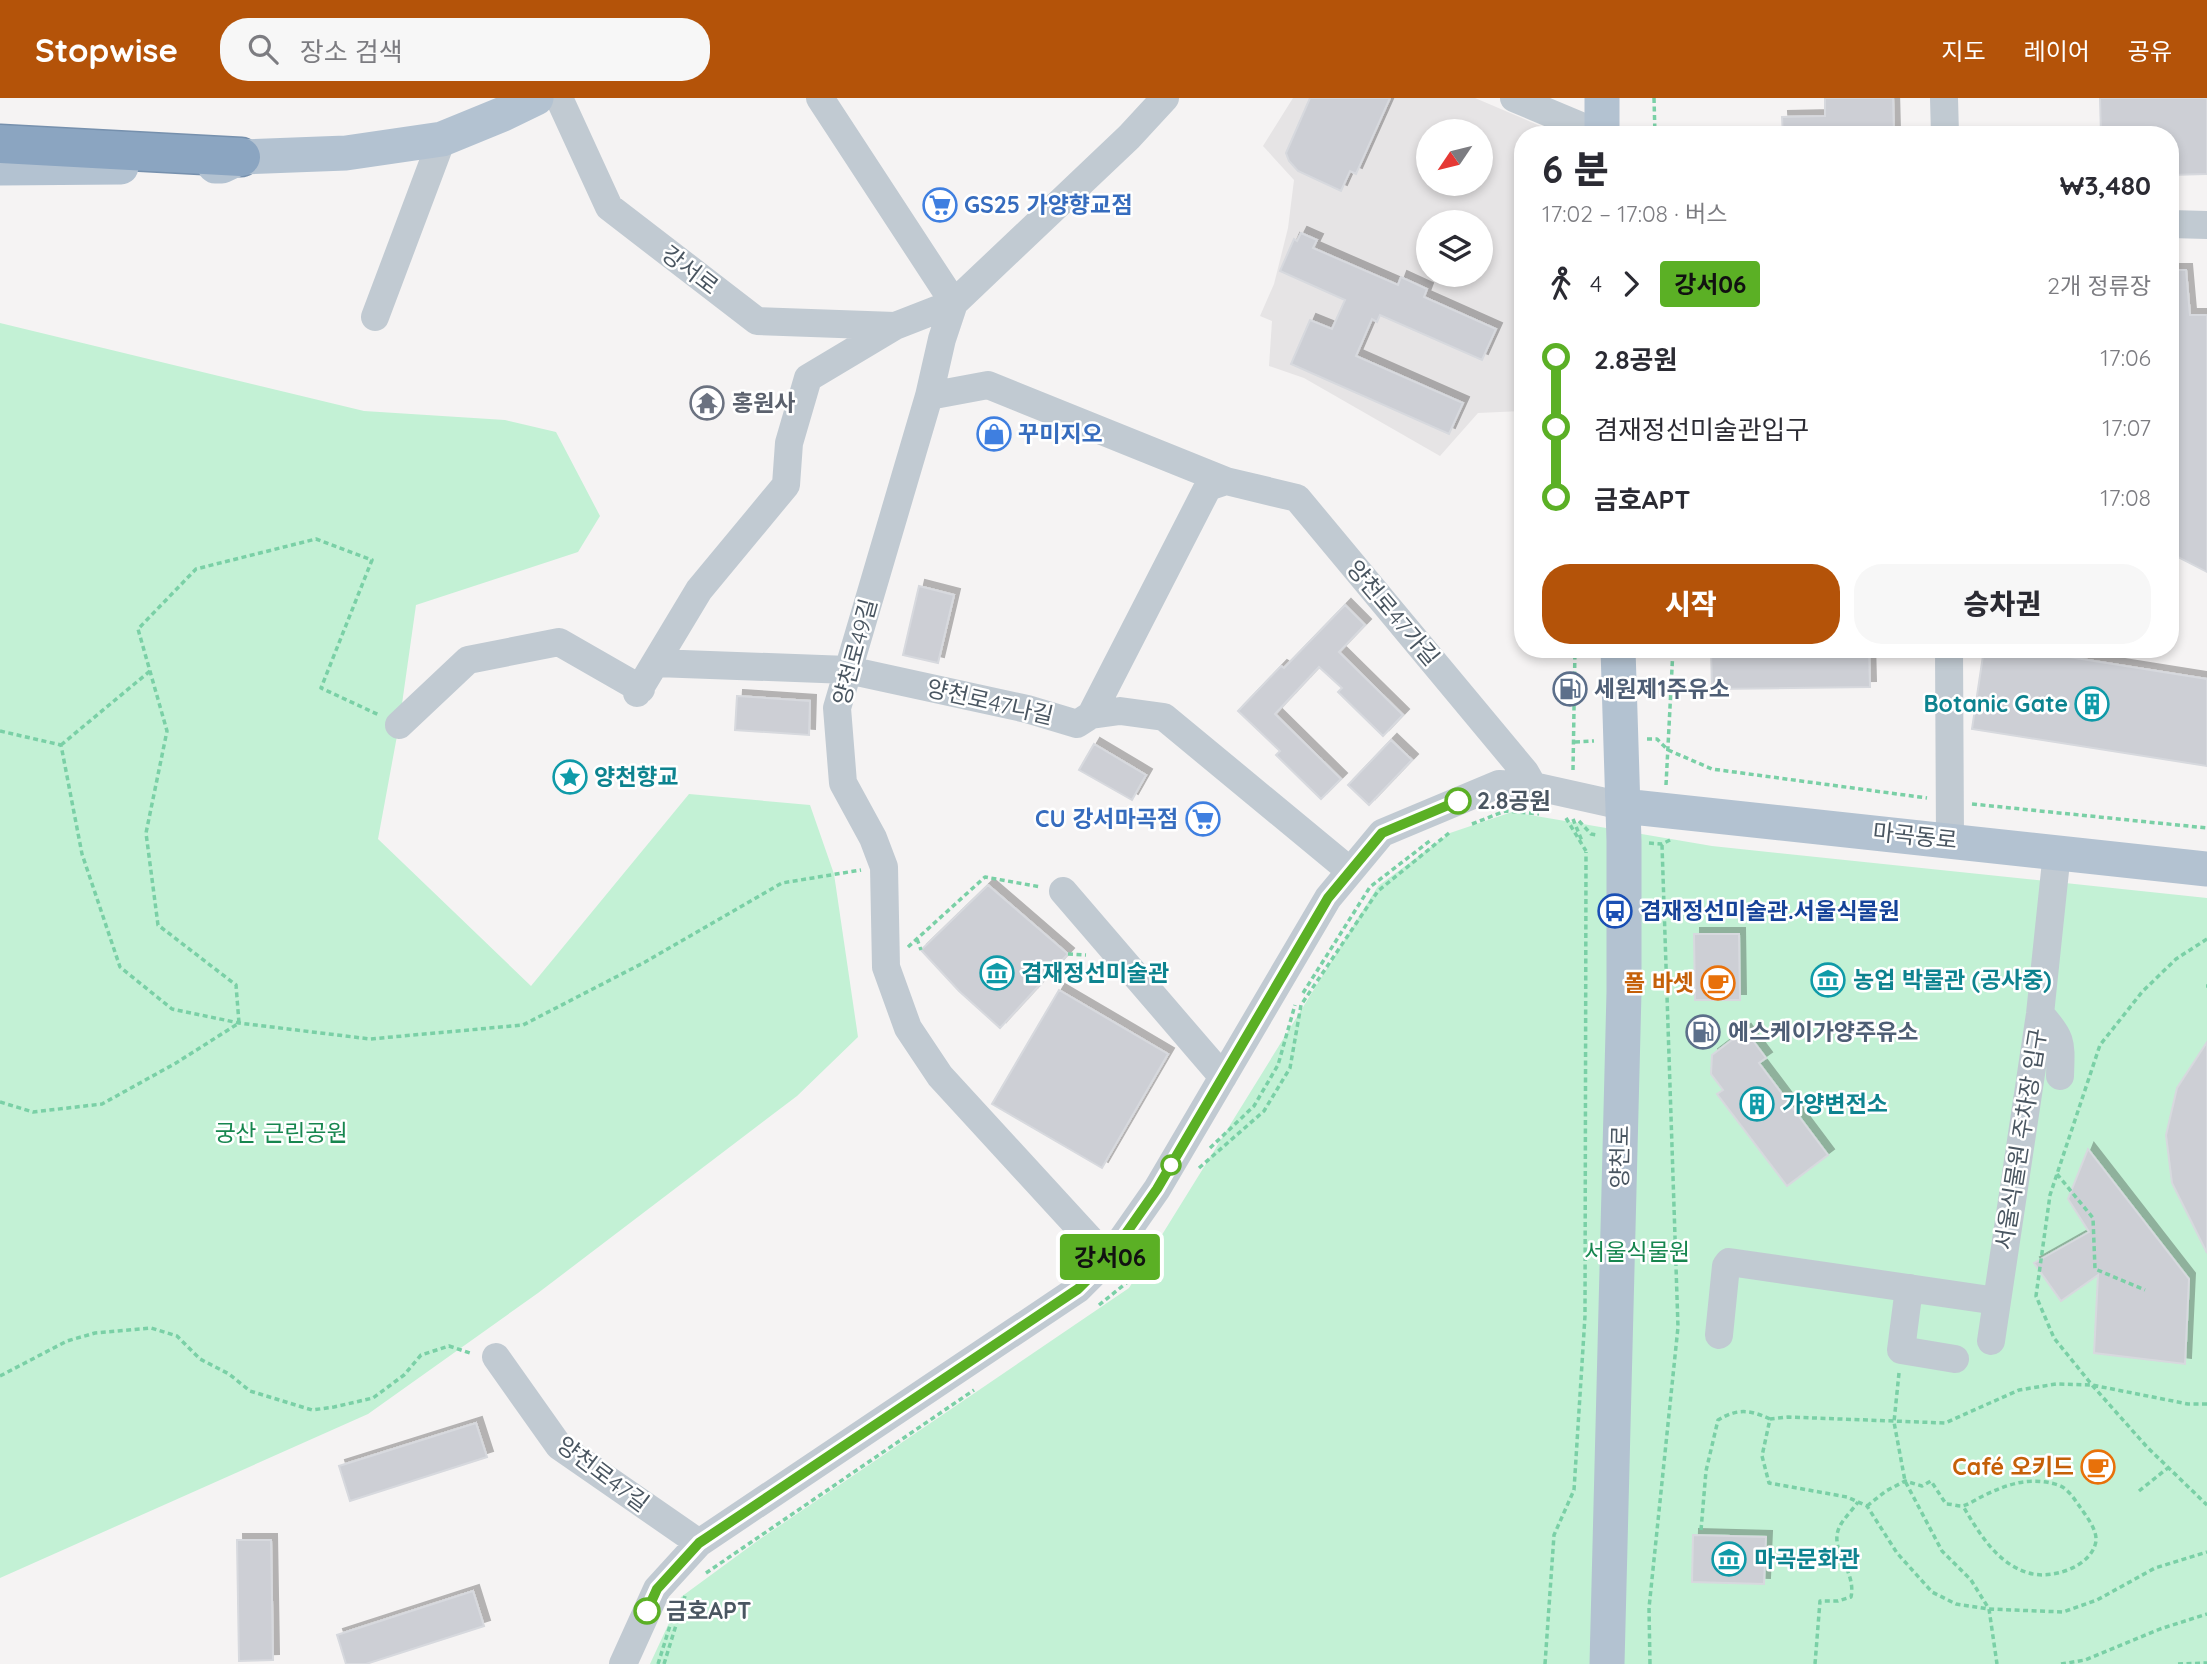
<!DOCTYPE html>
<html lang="ko">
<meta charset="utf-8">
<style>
body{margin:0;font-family:Quicksand,"Noto Sans KR",sans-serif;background:#f7f7f7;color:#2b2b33;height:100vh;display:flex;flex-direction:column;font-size:26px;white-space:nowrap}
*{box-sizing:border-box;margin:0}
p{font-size:23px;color:#7c7c81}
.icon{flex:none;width:38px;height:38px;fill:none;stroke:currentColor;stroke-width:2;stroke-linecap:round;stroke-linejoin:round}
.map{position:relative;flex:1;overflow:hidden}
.details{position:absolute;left:1514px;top:28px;width:665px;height:532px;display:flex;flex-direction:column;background:#fff;border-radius:28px;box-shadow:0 4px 10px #0003}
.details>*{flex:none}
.badge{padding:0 14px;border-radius:5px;font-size:24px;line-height:46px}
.needle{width:46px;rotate:235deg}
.tools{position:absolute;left:1416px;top:21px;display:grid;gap:14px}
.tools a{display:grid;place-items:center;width:77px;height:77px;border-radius:50%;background:#fff;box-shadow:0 4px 10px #0003;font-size:35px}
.map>.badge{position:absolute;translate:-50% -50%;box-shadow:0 0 0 4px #fff}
.legs{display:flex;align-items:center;gap:10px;height:77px;padding:0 28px;font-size:23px}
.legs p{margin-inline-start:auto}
.summary{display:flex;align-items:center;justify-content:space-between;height:119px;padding:0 28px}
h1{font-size:38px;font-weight:800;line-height:52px}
.button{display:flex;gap:14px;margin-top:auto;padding:14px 28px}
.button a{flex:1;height:80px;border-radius:28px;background:#b45309;color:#fff;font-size:28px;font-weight:800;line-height:80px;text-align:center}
.button a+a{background:#f7f7f7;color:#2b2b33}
ul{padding:0 28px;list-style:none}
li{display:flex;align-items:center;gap:24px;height:70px;font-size:26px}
li i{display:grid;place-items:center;width:10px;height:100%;margin:0 9px;background:currentColor}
li i::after{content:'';width:18px;height:18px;margin:-9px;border:5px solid;border-radius:50%;background:#fff}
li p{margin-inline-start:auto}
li:first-child i{background:linear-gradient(#0000 50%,currentColor 0)}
li:last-child i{background:linear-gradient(currentColor 50%,#0000 0)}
header{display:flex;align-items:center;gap:42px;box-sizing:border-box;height:98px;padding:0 35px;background:#b45309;color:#fff}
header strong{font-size:33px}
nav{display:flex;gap:38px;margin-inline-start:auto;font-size:24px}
.search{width:490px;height:63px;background:#f7f7f7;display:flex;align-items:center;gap:18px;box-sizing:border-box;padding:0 24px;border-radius:28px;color:#7c7c81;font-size:26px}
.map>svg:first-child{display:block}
.education{fill:#e6e4e5;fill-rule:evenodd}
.green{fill:#c3f1d5}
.building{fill:#cdcfd5;stroke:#d7d9de;stroke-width:2;filter:url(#shadow)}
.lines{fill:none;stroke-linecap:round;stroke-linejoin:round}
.highway-casing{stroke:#7690ad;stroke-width:41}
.path{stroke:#7ad0a6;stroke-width:3.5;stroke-dasharray:5 3.5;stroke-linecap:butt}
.minor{stroke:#c1cad2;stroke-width:28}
.major{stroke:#b3c2d1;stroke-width:35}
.highway{stroke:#8ba5c1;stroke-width:38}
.line-1-casing{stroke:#fff;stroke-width:16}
.line-1{stroke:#5bb025;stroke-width:10}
.stop-1-dot{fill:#fff;stroke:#5bb025;stroke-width:3.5}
.labels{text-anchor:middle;stroke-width:5;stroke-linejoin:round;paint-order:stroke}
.shop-label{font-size:23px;font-weight:bold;fill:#366cbe;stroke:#fff;text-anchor:start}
.street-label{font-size:23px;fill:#4a5661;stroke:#fff}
.worship-label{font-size:23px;font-weight:bold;fill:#5b616d;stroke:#fff;text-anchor:start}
.service-label{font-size:23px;font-weight:bold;fill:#4e5e75;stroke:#fff;text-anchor:start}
.culture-label{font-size:23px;font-weight:bold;fill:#0d838f;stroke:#fff;text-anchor:start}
.stop-label{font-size:23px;font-weight:bold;fill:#4a5661;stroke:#fff;text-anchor:start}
.transit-label{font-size:23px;font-weight:bold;fill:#164399;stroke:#fff;text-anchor:start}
.food-label{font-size:23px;font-weight:bold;fill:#c56008;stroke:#fff;text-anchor:end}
.park-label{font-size:23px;fill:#17864f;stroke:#fff}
</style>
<header>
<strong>Stopwise</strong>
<div class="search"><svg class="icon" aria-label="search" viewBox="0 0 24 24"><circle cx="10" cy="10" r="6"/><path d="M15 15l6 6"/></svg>장소 검색</div>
<nav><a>지도</a><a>레이어</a><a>공유</a></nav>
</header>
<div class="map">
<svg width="2207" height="1566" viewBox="0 0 2207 1566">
<defs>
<filter id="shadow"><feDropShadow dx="6" dy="-6" stdDeviation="0" flood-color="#0004"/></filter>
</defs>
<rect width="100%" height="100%" fill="#f5f3f3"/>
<path class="education" d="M 1293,0 L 1475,0 L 1559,36 L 1522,37 L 1522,313 L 1478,315 L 1440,358 L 1304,280 L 1269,268 L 1272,223 L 1260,218 L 1274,186 L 1288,130 L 1294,82 L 1263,48 ZM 1428,33 L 1480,33 L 1480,86 L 1428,86 ZM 1428,124 L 1480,124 L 1480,177 L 1428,177 Z"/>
<path class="green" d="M 0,225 L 364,313 L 505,322 L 556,334 L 600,418 L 578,454 L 416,507 L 399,627 L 378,741 L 531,888 L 689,696 L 810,707 L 834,776 L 858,939 L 797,998 L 538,1195 L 368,1316 L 0,1480 Z
M 1512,714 L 1712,748 L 2207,800 L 2207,1566 L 650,1566 L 681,1499 L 760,1441 L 1129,1190 L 1378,788 L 1450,735 Z"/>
<path class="building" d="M 1310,0 L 1390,0 L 1356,76 L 1350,73 L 1341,93 L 1298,73 L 1289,63 L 1286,55 Z
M 1825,0 L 1893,0 L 1894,37 L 1783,37 L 1782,19 L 1825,18 Z
M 2100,0 L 2207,0 L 2207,76 L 2170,77 L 2170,37 L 2101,37 Z
M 1301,135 L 1317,142 L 1313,150 L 1398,187 L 1401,179 L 1427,191 L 1424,199 L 1496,231 L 1482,262 L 1380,217 L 1377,224 L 1372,221 L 1356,258 L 1463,305 L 1449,336 L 1291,266 L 1310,222 L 1332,231 L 1345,202 L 1280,173 L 1294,141 L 1297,143 Z
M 2170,172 L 2186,172 L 2190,217 L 2207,217 L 2207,474 L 2170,455 Z
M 919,488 L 954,497 L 938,565 L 903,557 Z
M 1345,507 L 1365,527 L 1339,554 L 1403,617 L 1383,638 L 1338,594 L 1342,590 L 1319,569 L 1275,616 L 1341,681 L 1321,701 L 1276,657 L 1280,653 L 1238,613 L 1281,568 L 1284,570 Z
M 1711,551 L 1869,551 L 1870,589 L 1712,591 Z
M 1984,551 L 2018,551 L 2207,581 L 2207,668 L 1972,631 Z
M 737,598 L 810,603 L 809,637 L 735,632 Z
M 1391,642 L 1412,662 L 1369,707 L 1348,687 Z
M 1094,646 L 1146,677 L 1132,702 L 1079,672 Z
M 988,787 L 1068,856 L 1000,930 L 959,893 L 921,852 Z
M 1694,836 L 1739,836 L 1740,902 L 1695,902 Z
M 1059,892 L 1168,956 L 1102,1070 L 992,1006 Z
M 1745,932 L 1766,960 L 1759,965 L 1828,1057 L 1787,1088 L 1717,996 L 1723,992 L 1711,976 L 1712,957 Z
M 2207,944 L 2207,1155 L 2172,1085 L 2166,1037 L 2177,990 Z
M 2088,1051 L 2189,1181 L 2185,1266 L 2094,1255 L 2098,1177 L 2061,1203 L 2034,1165 L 2089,1134 L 2068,1101 Z
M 476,1325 L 487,1359 L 350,1403 L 339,1368 Z
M 1693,1437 L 1766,1439 L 1764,1486 L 1692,1484 Z
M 237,1442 L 271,1442 L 273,1562 L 239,1563 Z
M 473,1493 L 484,1528 L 366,1566 L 346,1566 L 337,1537 Z"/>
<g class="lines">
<defs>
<path id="highway" d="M 0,46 L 241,59"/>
</defs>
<use href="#highway" class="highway-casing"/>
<path class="path" d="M 1654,0 L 1655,37
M 0,633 L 61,647 L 82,756 L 120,869 L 172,911 L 239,925 L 370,941 L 523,927 L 645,864 L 782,785 L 861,772
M 1647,641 L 1657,641 L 1668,652 L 1712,671 L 1927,700
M 1575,644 L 1594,643
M 61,647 L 150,573
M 1573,672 L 1575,551
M 1666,687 L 1673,551
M 1972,706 L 2207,730
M 1566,720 L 1586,753
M 1573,721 L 1582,743
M 1579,723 L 1591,736 L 1597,737
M 1472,726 L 1505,713 L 1539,716
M 1649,745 L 1662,746 L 1672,741
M 917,841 L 921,852
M 2207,841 L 2176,861 L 2142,894 L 2100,947 L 2050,1097 L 2036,1198 L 2054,1240 L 2092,1287 L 2147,1349 L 2207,1407
M 908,849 L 985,779 L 1041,789
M 1068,856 L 1086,857
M 2206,888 L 2207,888
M 1303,895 L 1370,789 L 1431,742
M 0,1004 L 33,1014 L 102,1006 L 176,965 L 239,925 L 236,887 L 158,827 L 146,735 L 167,633 L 138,531 L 196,471 L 316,441 L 372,462 L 321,590 L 379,617
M 1210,1050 L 1254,1008 L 1278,967 L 1295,907
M 1199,1070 L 1264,1013 L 1290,970 L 1301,907 L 1378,793 L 1449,735
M 2057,1076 L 2093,1120 L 2095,1171 L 2145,1192
M 1099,1207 L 1130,1182 L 1156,1138
M 1899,1275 L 1894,1324 L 1905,1383 L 1942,1453 L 1971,1482 L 1989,1511 L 1997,1566
M 0,1278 L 67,1243 L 95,1235 L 151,1230 L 177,1238 L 200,1261 L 229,1276 L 250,1293 L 312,1312 L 334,1309 L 373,1300 L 404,1277 L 421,1257 L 449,1248 L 473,1256
M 2207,1306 L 2188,1306 L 2092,1287 L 2056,1286 L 2019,1292 L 1945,1325 L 1788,1319 L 1770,1321 L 1762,1358 L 1769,1385 L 1847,1399 L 1867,1408 L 1897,1455 L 1932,1494 L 1956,1506 L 1989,1511 L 2063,1514 L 2097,1502 L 2155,1470 L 2207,1454
M 2139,1393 L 2169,1369
M 1867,1408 L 1886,1393 L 1905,1383 L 1922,1388 L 1931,1383 L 1946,1406 C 1951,1406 1957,1408 1962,1408 C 1968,1407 1975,1402 1981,1399 C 2007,1386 2030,1378 2058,1387 C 2068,1390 2074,1401 2080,1409 C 2086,1418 2097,1431 2096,1443 C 2092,1469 2051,1482 2029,1475 C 1997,1466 1979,1435 1963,1408
M 1701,1432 L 1706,1373 L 1718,1322 C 1738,1310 1750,1312 1770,1321
M 706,1475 L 974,1292
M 658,1566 L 673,1518
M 664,1566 L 685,1498
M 1545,1566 L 1554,1437 L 1574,1392 L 1585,1218 L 1586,754
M 1650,1566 L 1649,1510 L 1678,1229 L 1662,747
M 1815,1566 L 1820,1503 L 1838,1503 L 1851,1499 C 1857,1471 1826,1451 1841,1426 C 1846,1418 1853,1411 1858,1404
M 2061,1566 L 2085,1562 L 2160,1531 L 2207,1516
M 2178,1566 L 2207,1565"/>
<path class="minor" d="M 559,0 L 609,109 L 757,223 L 895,228
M 1514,0 L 1602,37
M 1944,0 L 1945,37
M 2170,126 L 2207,127
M 375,219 L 442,41
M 929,298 L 988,287 L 1226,383 L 1297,400 L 1525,674 L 1533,688
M 1949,551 L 1950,742
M 656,565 L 848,572 L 1027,611 L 1077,626 L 1091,617 L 1120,613 L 1164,619 L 1349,772
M 637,595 L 699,492 L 786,387 L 789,345 L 808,280 L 895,228 L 954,205 L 820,0
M 1091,617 L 1208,389 L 1226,383
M 399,627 L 468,562 L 559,544 L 641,591
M 1063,793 L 1223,979
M 2040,916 C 2063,941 2061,945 2060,978
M 1108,1161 L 940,978 L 908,930 L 886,869 L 884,769 L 873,740 L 843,685 L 837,610 L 929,298 L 942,241 L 954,205 L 1129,39 L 1165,0
M 1909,1190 L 1901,1252 L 1955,1261
M 1719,1237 L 1726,1168 L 1729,1164 L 1997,1203
M 1991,1243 L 2040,916 L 2057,754
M 496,1259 L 559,1348 L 699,1445
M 623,1566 L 657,1491 L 699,1445 L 1078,1191 L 1108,1161 L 1157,1091 L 1328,800 L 1382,735 L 1499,686 L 1533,688 L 1623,708"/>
<path class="major" d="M 1602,0 L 1602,37
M 215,68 L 222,68 L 241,59 L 346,55 L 442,41 L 503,16 L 536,0
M 0,70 L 121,69
M 1623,708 L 2207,771
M 1607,1566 L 1624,894 L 1624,743 L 1618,551"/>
<use href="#highway" class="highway"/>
</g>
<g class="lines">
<defs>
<path id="line-1" d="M 647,1513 L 657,1491 L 699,1445 L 1078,1191 L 1108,1161 L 1157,1091 L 1328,800 L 1382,735 L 1458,703"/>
</defs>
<use href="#line-1" class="line-1-casing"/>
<use href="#line-1" class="line-1"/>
</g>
<defs>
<symbol id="supermarket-ring" viewBox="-11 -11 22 22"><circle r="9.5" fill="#fff" stroke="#3f7fe0" stroke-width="1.5"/><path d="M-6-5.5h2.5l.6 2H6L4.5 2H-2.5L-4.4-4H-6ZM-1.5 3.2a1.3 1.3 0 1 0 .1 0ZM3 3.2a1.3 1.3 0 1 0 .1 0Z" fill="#3f7fe0"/></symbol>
<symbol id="temple-ring" viewBox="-11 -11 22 22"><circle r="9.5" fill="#fff" stroke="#6b7280" stroke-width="1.5"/><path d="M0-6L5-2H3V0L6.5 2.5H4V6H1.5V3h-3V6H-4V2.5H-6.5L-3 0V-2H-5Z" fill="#6b7280"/></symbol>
<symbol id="shop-ring" viewBox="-11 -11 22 22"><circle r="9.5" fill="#fff" stroke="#3f7fe0" stroke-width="1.5"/><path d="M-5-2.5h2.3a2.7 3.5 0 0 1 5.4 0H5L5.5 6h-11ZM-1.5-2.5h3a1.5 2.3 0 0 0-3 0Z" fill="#3f7fe0"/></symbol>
<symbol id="fuel-ring" viewBox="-11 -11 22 22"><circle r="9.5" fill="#fff" stroke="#5c6f8a" stroke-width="1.5"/><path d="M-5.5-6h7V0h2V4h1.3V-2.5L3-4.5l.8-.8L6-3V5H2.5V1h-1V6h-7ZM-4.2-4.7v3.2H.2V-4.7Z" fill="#5c6f8a"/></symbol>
<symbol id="building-ring" viewBox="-11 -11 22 22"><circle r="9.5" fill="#fff" stroke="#0f9aa8" stroke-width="1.5"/><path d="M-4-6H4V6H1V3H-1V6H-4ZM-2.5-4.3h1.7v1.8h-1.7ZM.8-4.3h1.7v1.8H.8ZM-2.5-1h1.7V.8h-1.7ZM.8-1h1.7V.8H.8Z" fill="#0f9aa8"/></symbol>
<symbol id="sight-ring" viewBox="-11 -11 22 22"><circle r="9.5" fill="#fff" stroke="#0f9aa8" stroke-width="1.5"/><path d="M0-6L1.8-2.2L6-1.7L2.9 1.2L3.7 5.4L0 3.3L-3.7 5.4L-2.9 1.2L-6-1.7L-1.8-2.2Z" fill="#0f9aa8"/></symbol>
<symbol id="bus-ring" viewBox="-11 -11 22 22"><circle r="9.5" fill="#fff" stroke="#1a4fb4" stroke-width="1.5"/><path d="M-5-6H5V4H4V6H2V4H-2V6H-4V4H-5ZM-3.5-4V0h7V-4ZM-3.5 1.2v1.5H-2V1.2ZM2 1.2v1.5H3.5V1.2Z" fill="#1a4fb4"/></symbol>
<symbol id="museum-ring" viewBox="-11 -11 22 22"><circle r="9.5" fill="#fff" stroke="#0f9aa8" stroke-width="1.5"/><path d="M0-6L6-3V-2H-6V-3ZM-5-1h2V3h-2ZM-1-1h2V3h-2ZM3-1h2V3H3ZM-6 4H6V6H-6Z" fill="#0f9aa8"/></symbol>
<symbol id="cafe-ring" viewBox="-11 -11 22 22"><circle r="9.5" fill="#fff" stroke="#e8710a" stroke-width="1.5"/><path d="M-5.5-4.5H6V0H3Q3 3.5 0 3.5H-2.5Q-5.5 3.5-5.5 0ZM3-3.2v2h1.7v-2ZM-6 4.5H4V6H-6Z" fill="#e8710a"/></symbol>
</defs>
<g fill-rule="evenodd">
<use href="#supermarket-ring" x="921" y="88" width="38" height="38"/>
<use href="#temple-ring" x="688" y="286" width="38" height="38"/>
<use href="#shop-ring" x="975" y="317" width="38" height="38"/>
<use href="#fuel-ring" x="1551" y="572" width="38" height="38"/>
<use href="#building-ring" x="2073" y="587" width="38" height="38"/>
<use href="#sight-ring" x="551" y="660" width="38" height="38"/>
<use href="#supermarket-ring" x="1184" y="702" width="38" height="38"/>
<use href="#bus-ring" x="1596" y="794" width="38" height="38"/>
<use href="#museum-ring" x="978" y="856" width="38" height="38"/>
<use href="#museum-ring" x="1809" y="863" width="38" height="38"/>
<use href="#cafe-ring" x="1699" y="866" width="38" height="38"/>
<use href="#fuel-ring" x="1684" y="915" width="38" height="38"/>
<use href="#building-ring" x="1738" y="987" width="38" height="38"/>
<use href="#cafe-ring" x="2079" y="1350" width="38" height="38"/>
<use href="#museum-ring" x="1710" y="1442" width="38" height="38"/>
</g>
<g class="stop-1-dot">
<circle cx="1458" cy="703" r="12"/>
<circle cx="1171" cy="1067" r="9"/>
<circle cx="647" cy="1513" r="12"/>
</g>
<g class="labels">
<g class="shop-label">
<text x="964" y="115">GS25 가양향교점</text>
<text x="1018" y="344">꾸미지오</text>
<text x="1178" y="729" text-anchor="end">CU 강서마곡점</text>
</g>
<g class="street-label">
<text transform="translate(690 172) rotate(37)" y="8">강서로</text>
<text transform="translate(1393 515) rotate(50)" y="8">양천로47가길</text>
<text transform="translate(855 554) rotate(-75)" y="8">양천로49길</text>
<text transform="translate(990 604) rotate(13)" y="8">양천로47나길</text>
<text transform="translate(1915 738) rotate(6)" y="8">마곡동로</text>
<text transform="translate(2021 1041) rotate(-81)" y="8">서울식물원 주차장 입구</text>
<text transform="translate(1620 1059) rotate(-89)" y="8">양천로</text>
<text transform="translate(603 1376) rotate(37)" y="8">양천로47길</text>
</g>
<g class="worship-label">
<text x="732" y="313">홍원사</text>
</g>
<g class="service-label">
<text x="1594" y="599">세원제1주유소</text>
<text x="1728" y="942">에스케이가양주유소</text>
</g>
<g class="culture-label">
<text x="2068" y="614" text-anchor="end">Botanic Gate</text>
<text x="594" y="687">양천향교</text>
<text x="1021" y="883">겸재정선미술관</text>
<text x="1853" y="890">농업 박물관 (공사중)</text>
<text x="1782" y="1014">가양변전소</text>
<text x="1754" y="1469">마곡문화관</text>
</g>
<g class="stop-label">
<text x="1477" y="711">2.8공원</text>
<text x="666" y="1521">금호APT</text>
</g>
<g class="transit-label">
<text x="1640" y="821">겸재정선미술관.서울식물원</text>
</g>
<g class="food-label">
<text x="1694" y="893">폴 바셋</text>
<text x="2074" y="1377">Café 오키드</text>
</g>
<g class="park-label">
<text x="281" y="1043">궁산 근린공원</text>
<text x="1637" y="1162">서울식물원</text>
</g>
</g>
</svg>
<div class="tools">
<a><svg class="needle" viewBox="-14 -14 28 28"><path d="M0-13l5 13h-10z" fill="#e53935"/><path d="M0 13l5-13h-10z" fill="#7c7c81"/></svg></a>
<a><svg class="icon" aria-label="layers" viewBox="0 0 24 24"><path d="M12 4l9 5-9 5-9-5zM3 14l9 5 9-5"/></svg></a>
</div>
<b class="badge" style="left:1110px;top:1159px;background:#5bb025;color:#111">강서06</b>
<section class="details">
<div class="summary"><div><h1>6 분</h1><p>17:02 – 17:08 · 버스</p></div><b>₩3,480</b></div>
<div class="legs"><svg class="icon" aria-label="walk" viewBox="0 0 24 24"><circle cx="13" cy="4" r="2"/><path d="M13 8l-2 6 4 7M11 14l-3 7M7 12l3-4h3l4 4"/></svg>4<svg class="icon" aria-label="forward" viewBox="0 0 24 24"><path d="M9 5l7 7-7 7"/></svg><b class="badge" style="background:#5bb025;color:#111">강서06</b><p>2개 정류장</p></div>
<ul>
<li><i style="color:#5bb025"></i><b>2.8공원</b><p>17:06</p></li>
<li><i style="color:#5bb025"></i><span>겸재정선미술관입구</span><p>17:07</p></li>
<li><i style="color:#5bb025"></i><b>금호APT</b><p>17:08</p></li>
</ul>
<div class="button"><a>시작</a><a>승차권</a></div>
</section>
</div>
